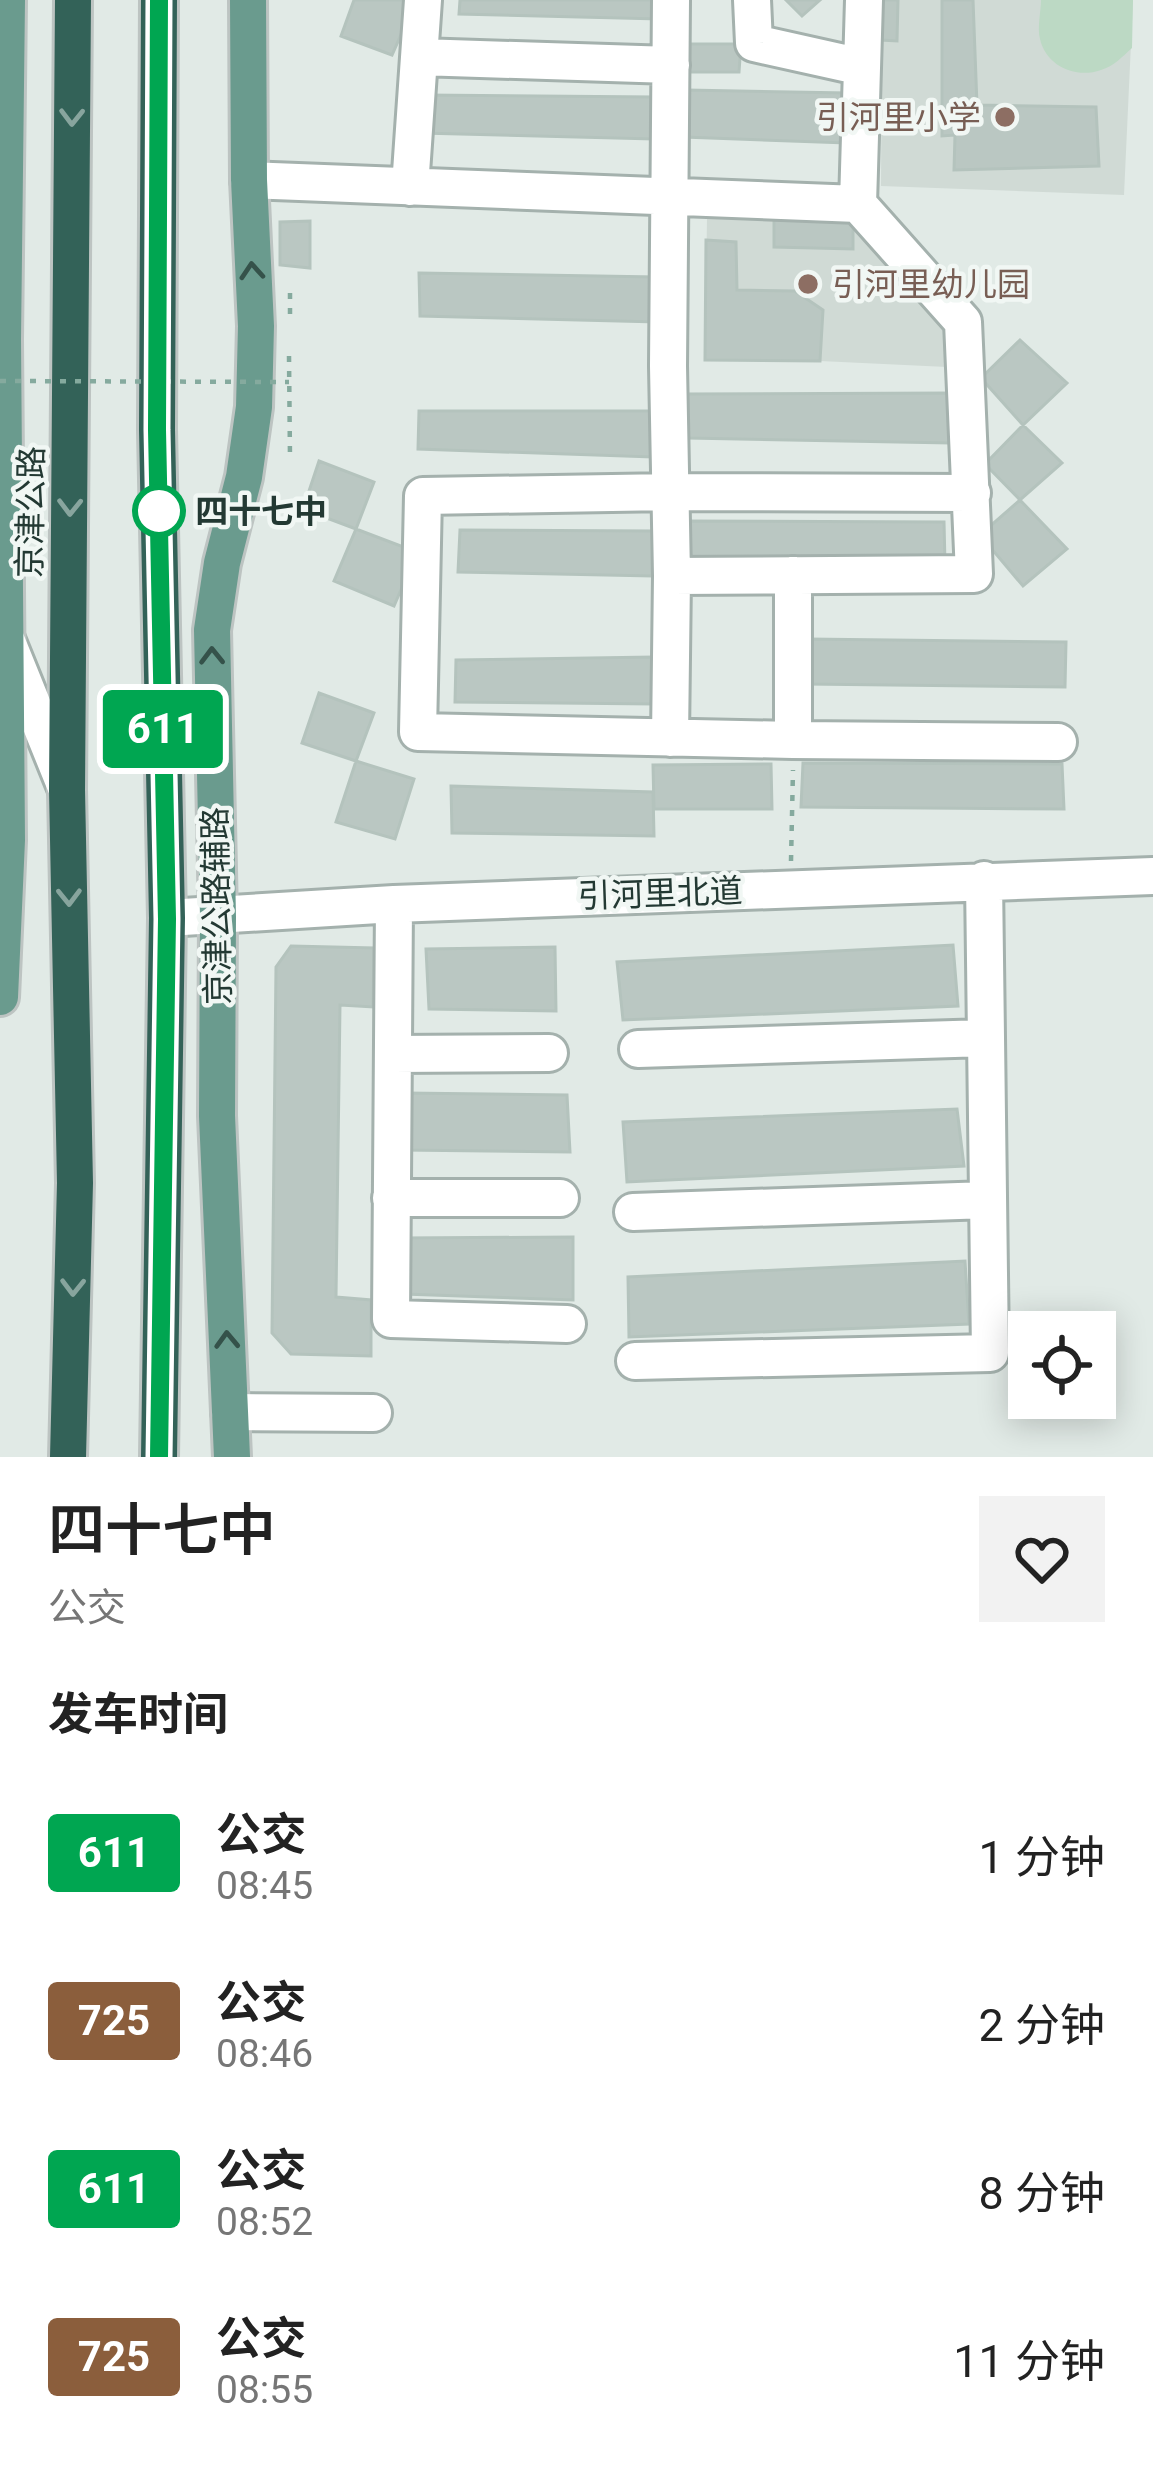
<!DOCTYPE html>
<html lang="zh">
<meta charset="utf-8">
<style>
body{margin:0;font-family:Roboto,"Noto Sans SC",sans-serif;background:#f2f2f2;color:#222;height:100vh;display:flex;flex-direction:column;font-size:45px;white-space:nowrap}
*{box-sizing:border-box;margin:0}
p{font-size:39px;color:#767676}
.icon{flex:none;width:66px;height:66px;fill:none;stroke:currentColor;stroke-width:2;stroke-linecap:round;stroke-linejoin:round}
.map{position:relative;height:1457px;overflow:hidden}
.side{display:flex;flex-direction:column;background:#fff;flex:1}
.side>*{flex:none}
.badge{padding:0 24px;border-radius:9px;font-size:42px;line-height:78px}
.fabs{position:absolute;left:1008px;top:1311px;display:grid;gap:24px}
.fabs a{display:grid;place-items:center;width:108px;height:108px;border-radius:0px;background:#fff;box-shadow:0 6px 30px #0003;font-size:60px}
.map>.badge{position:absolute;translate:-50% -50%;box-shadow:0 0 0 6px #fff}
h2{padding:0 48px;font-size:45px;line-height:108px}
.round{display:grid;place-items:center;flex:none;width:126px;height:126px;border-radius:0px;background:#f2f2f2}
.summary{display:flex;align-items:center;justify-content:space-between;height:204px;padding:0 48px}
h1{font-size:57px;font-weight:600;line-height:90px}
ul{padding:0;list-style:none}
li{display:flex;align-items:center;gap:36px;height:168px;padding:0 48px}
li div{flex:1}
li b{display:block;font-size:45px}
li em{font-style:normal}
li .badge{min-width:132px;font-weight:700;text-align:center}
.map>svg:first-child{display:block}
.built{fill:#d0dad5}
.green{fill:#bcd9c4}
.building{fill:#bac7c2;stroke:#b4c3bd;stroke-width:3}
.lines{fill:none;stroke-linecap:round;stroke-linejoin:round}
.minor-casing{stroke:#a4b1ad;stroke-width:42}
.major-casing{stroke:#bdc4c2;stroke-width:42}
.highway-casing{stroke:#bdc4c2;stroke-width:42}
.path{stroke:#85aa9e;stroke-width:4.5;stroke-dasharray:6 9;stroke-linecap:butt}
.minor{stroke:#fff;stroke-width:36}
.major{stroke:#6a9b8e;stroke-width:36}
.highway{stroke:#336258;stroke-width:36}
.path-bridge{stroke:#85aa9e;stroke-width:4.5;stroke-dasharray:6 9;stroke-linecap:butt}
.oneway{stroke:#88a59e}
.oneway2{stroke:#35524a}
.line-casing{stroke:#fff;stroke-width:27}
.line{stroke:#00a651;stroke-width:18}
.education-dot{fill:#8d6e63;stroke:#f1f7f4;stroke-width:4.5}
.stop-dot{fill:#fff;stroke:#00a651;stroke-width:6}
.labels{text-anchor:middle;stroke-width:9;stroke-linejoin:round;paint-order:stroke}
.education-label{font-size:33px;fill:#785e54;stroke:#f1f7f4;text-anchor:end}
.stop-label{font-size:33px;font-weight:bold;fill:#233933;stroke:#f1f7f4;text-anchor:start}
.street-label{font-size:33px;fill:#233933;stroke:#f1f7f4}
</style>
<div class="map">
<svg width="1153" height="1457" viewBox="0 0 1153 1457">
<rect width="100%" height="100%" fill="#e1eae6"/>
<path class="built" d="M 882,0 L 1133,0 L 1124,195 L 881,186 Z
M 707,218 L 853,220 L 950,328 L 947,367 L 820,361 L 705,360 Z"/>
<path class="green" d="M 1041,0 L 1133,0 L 1132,48 C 1122,57 1114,66 1101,70 C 1076,79 1046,66 1040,39 C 1037,28 1041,11 1041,0 Z"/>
<path class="building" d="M 354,0 L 408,0 L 415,3 L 392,55 L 341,36 Z
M 460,0 L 659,0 L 659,19 L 459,14 Z
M 786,0 L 820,0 L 802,16 Z
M 882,0 L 898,0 L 897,41 L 881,40 Z
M 942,0 L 973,0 L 977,105 L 1096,107 L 1099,166 L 954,170 L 955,135 L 942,136 Z
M 689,44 L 741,44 L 739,72 L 688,72 Z
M 686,90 L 847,93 L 846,143 L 684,137 Z
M 424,95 L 654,97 L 653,139 L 421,133 Z
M 774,219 L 853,220 L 853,249 L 774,247 Z
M 310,221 L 310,268 L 280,265 L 280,222 Z
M 706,240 L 736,242 L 737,290 L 795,291 L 823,310 L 820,361 L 705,360 Z
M 419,273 L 656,277 L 657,322 L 420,316 Z
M 1020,340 L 1067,383 L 1023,425 L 981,378 Z
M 951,393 L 950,443 L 688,438 L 686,394 Z
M 419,411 L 650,411 L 652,457 L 418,449 Z
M 1023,425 L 1062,463 L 1020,500 L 985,464 Z
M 319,461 L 374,482 L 356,529 L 303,509 Z
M 1020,500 L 1067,549 L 1023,586 L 980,535 Z
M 683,521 L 944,522 L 945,564 L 683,561 Z
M 356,529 L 417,552 L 394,606 L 334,581 Z
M 460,530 L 653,531 L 652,576 L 458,572 Z
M 807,639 L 1066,642 L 1065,687 L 807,684 Z
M 653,657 L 653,704 L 455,702 L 456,660 Z
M 319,693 L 374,713 L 356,761 L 302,743 Z
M 356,761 L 414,779 L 395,839 L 336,822 Z
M 803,763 L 1062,764 L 1064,809 L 801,807 Z
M 771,764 L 772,809 L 654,809 L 653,765 Z
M 451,786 L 653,792 L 654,836 L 452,833 Z
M 953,945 L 958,1006 L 623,1020 L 617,962 Z
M 291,946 L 374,948 L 373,1007 L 340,1005 L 336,1297 L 371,1300 L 371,1356 L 291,1354 L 272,1333 L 276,967 Z
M 555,947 L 556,1011 L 429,1009 L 426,949 Z
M 404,1093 L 567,1095 L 570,1152 L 402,1150 Z
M 957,1109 L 964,1166 L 627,1182 L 623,1122 Z
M 573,1237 L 573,1300 L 404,1294 L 403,1238 Z
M 965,1261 L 969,1324 L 629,1337 L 628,1277 Z"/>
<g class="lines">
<defs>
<path id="minor" d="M 752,0 L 754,43 L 862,67
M 419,57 L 671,65
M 249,180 L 858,204
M 410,187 L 423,0
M 972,493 L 671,492 L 423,496 L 418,732 L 793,740 L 1058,742
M 672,576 L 974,574 L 963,322 L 858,204 L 864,0
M 6,639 L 67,790
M 670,738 L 672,576 L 668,366 L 671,0
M 793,740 L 793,575
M 394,904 L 391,1319 L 567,1324
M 167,918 L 394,904 L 1153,876
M 638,1049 L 986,1038
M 393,1054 L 549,1053
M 391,1198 L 560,1198
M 633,1212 L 988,1200
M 635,1361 L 990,1353 L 984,880
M 230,1412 L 373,1413"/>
<path id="major" d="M 0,997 L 7,840 L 3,340 L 7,0
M 232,1457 L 217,1116 L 218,917 L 212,630 L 222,563 L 244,477 L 254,407 L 256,326 L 249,180 L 248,0"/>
<path id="highway" d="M 159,0 L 157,430 L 167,918 L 159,1457
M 68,1457 L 75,1183 L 67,790 L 73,0"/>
</defs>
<use href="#minor" class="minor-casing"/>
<use href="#major" class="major-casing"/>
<use href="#highway" class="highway-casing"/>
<path class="path" d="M 290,314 L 290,289
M 289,356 L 290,458
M 791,861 L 793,770"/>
<use href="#minor" class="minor"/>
<use href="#major" class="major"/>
<use href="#highway" class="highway"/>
<path class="path-bridge" d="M 0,381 L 289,382"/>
</g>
<defs><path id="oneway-chevron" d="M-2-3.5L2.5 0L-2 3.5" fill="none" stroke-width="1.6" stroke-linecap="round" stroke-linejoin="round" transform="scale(3)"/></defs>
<g class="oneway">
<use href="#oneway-chevron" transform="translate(72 117) rotate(91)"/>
<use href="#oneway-chevron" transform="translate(70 507) rotate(91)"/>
<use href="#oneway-chevron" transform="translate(69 897) rotate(89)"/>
<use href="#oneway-chevron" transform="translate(73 1287) rotate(91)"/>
</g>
<g class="oneway2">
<use href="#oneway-chevron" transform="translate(252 271) rotate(-94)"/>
<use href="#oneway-chevron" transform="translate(212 656) rotate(-91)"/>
<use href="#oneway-chevron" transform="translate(227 1340) rotate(-92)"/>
</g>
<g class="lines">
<defs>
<path id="line" d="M 159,0 L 157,430 L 167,919 L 159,1457"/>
</defs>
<use href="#line" class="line-casing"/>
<use href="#line" class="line"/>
</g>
<g class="education-dot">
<circle cx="1005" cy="117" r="12"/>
<circle cx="808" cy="284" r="12"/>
</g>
<circle class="stop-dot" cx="159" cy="511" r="24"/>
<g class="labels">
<g class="education-label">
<text x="981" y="129">引河里小学</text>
<text x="832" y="296" text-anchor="start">引河里幼儿园</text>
</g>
<g class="stop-label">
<text x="195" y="523">四十七中</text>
</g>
<g class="street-label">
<text transform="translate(30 512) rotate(-89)" y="12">京津公路</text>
<text transform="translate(660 893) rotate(-2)" y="12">引河里北道</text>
<text transform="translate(216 906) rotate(-91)" y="12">京津公路辅路</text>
</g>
</g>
</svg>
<div class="fabs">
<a><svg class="icon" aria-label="locate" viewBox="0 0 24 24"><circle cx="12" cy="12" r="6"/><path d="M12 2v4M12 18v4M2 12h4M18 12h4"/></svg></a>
</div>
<b class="badge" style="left:163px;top:729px;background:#00a651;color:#fff">611</b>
</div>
<section class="side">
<div class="summary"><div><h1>四十七中</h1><p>公交</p></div><a class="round"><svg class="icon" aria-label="heart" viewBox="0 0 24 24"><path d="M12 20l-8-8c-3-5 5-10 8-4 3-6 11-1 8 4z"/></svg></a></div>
<h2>发车时间</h2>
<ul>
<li><span class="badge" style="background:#00a651;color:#fff">611</span><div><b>公交</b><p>08:45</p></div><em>1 分钟</em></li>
<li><span class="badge" style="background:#8b5e3c;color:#fff">725</span><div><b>公交</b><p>08:46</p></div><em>2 分钟</em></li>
<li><span class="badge" style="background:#00a651;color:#fff">611</span><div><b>公交</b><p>08:52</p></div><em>8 分钟</em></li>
<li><span class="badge" style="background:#8b5e3c;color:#fff">725</span><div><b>公交</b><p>08:55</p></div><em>11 分钟</em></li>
</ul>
</section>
